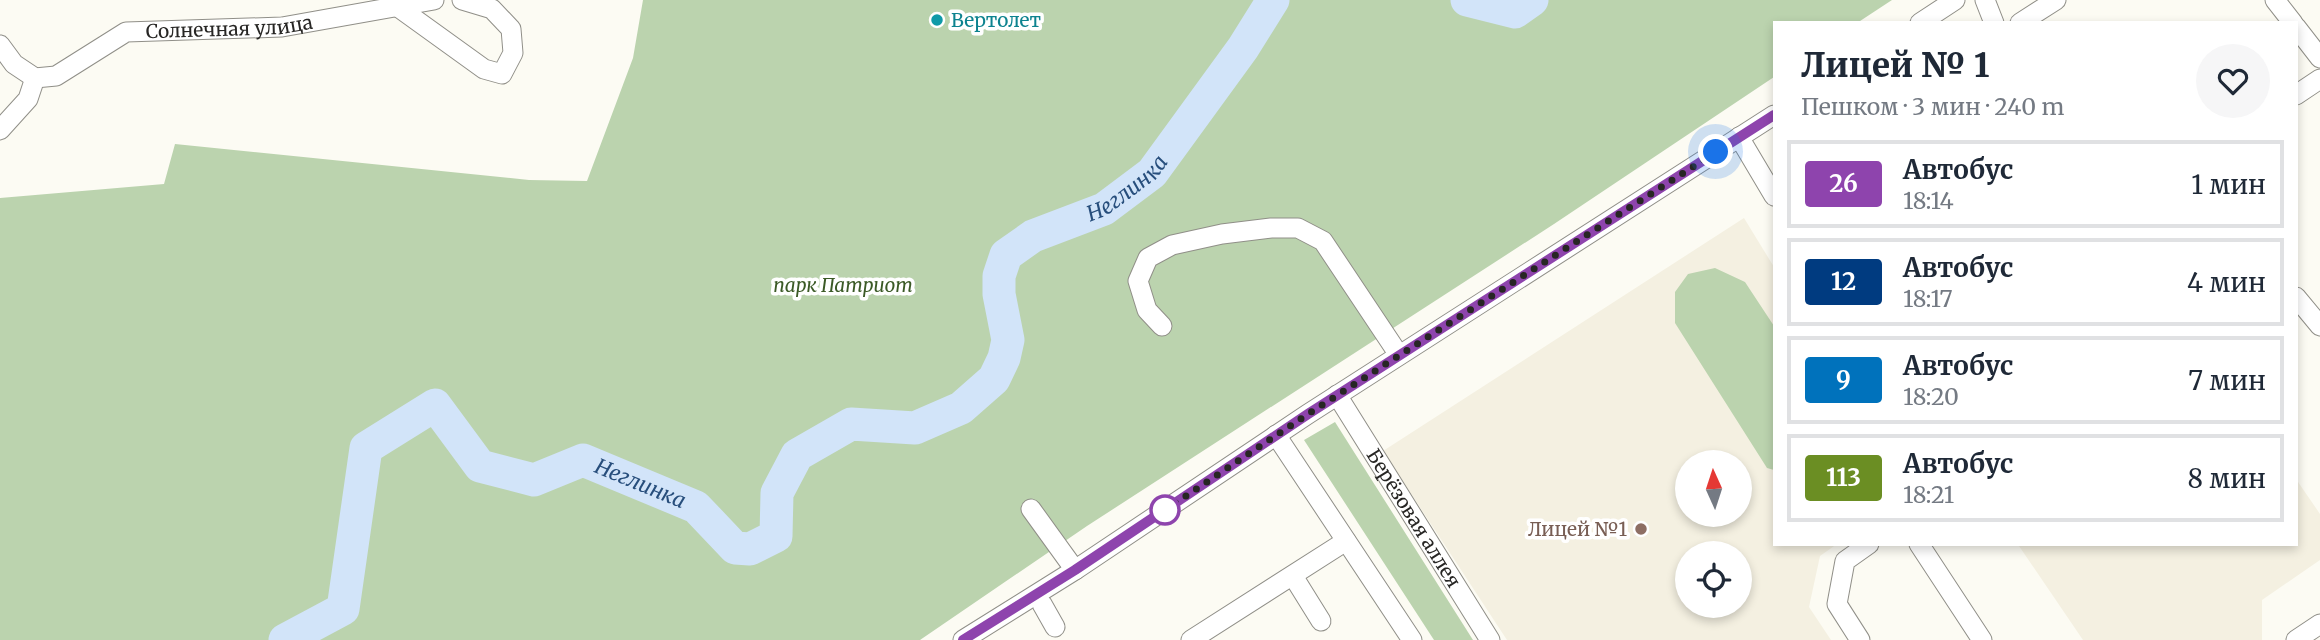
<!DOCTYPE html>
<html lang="ru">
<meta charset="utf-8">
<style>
body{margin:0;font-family:Merriweather,serif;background:#f6f6f7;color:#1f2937;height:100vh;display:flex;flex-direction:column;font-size:26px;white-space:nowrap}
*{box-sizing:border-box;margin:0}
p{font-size:23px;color:#747a83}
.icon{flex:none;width:38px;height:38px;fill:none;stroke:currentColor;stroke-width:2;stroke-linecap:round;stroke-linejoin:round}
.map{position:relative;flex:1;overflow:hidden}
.details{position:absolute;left:1773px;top:21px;width:525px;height:525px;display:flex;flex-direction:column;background:#fff;border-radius:0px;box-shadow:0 4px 10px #0003}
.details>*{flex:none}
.badge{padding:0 14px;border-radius:5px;font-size:24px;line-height:46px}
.needle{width:46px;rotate:357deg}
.controls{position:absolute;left:1675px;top:450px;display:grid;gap:14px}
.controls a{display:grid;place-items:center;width:77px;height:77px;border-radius:50%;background:#fff;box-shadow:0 4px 10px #0003;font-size:35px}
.you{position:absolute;width:35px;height:35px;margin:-18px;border:5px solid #fff;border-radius:50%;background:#1a73e8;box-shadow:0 0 0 10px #1a73e833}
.map>.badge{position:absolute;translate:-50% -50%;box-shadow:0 0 0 4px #fff}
.round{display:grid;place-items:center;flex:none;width:74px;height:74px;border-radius:37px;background:#f6f6f7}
.head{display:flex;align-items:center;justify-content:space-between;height:119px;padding:0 28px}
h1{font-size:33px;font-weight:800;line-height:52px}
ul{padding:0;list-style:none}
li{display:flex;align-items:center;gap:21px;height:88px;margin:0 14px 10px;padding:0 14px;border:4px solid #e0e1e3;border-radius:0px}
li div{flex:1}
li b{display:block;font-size:26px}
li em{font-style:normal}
li .badge{min-width:77px;font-weight:700;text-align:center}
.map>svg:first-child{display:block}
.built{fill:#f4f0e1;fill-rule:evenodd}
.green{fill:#bbd3ae}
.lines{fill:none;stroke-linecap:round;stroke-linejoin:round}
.river{stroke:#d2e4f9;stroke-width:33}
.minor-casing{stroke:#908f88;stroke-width:21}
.minor{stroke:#fff;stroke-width:19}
.line-casing{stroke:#fff;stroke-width:16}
.line{stroke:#8e44ad;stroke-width:10}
.walk{stroke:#272624;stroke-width:7;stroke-dasharray:0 12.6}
.culture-dot{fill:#0f9aa8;stroke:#fff;stroke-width:2.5}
.stop-dot{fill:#fff;stroke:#8e44ad;stroke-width:3.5}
.education-dot{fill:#8d6e63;stroke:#fff;stroke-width:2.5}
.labels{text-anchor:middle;stroke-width:7;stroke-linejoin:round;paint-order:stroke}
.culture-label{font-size:19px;fill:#0d838f;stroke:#fff;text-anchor:start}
.street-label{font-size:19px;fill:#272624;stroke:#fff}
.park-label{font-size:19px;font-style:italic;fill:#3b5a26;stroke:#fff}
.education-label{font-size:19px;fill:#785e54;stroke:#fff;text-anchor:end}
.water-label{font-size:21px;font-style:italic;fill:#274e7c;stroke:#fff}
</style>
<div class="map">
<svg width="2320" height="640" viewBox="0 0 2320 640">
<rect width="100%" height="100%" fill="#fcfbf3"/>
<path class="built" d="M 1744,218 L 1774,267 L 1774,544 L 1837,544 L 1820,556 L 1809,607 L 1831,640 L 1507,640 L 1383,451 ZM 1687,462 L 1740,462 L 1740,514 L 1687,514 ZM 1687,553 L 1740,553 L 1740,606 L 1687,606 Z
M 2296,479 L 2320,514 L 2320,560 L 2262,600 L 2262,640 L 2083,640 L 2019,546 L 2019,544 L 2296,544 Z"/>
<path class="green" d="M 643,0 L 1892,0 L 1857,23 L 1774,23 L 1774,77 L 1554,224 L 1087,526 L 920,640 L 0,640 L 0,198 L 164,184 L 175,144 L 529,180 L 587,181 L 633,58 Z
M 1715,268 L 1745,282 L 1774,326 L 1774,470 L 1767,468 L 1675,323 L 1675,292 L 1688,274 Z
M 1335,422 L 1473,640 L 1434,640 L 1304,440 Z"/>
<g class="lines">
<g class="river">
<path d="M 1467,0 L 1515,12 L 1532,0"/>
<path id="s1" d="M 285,640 L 343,609 L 366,448 L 435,405 L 480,466 L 534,480 L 583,460 L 696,507 L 735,548 L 750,549 L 776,536 L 777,493 L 797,455 L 851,424 L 915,428 L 961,408 L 994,379 L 1004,358 L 1008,340 L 999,294 L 999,276 L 1006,255 L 1033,236 L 1104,209 L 1152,173 L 1243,48 L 1273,0"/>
</g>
<defs>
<g id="minor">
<path d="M 1985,0 L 1994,23"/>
<path d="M 2275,0 L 2293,23"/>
<path d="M 398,7 L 484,69 L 502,74 L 513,53 L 511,29 L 492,9 L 462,0"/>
<path d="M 1920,23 L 1955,0"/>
<path d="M 2020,23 L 2056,0"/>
<path d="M 2296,27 L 2320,58"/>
<path id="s2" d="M 0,45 L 14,64 L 35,78 L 56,76 L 126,32 L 282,27 L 434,0"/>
<path d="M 2296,95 L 2320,79"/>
<path d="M 0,130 L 28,99 L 35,78"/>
<path d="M 1739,137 L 1774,196"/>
<path d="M 2296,297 L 2320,326"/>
<path d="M 1162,326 L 1147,310 L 1138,281 L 1148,258 L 1172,245 L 1222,234 L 1271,228 L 1298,228 L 1323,241 L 1399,355"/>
<path id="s3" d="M 1337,395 L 1490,640"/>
<path d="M 1276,435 L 1412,640"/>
<path d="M 1031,509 L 1075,570"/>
<path d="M 1919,544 L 1982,640"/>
<path d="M 1293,576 L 1321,621"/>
<path d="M 1042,604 L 1055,627"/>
<path d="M 963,640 L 1075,570 L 1308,414 L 1774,115"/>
<path d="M 1191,640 L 1346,541"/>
<path d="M 1860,640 L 1837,604 L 1845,561 L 1869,544"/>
<path d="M 2296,640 L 2320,624"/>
</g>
</defs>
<use href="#minor" class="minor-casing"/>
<use href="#minor" class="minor"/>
</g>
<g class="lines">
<defs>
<path id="line" d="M 963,640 L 1075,570 L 1308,414 L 1774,115"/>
</defs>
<use href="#line" class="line-casing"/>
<use href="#line" class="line"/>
<path class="walk" d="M 1165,510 L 1308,414 L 1716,152"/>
</g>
<circle class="culture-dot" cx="937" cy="20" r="7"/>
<circle class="stop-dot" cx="1165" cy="510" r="14"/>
<circle class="education-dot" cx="1641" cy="529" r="7"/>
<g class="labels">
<g class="culture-label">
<text x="951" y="27">Вертолет</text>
</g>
<g class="street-label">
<text dy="7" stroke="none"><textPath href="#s2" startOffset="256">Солнечная улица</textPath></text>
<text dy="7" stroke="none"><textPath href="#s3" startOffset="145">Берёзовая аллея</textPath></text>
</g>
<g class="park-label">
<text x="843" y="292">парк Патриот</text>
</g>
<g class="education-label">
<text x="1627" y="536">Лицей №1</text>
</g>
<g class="water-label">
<text dy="7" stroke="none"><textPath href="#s1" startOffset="1292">Неглинка</textPath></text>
<text dy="7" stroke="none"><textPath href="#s1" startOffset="556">Неглинка</textPath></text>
</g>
</g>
</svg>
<div class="controls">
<a><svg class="needle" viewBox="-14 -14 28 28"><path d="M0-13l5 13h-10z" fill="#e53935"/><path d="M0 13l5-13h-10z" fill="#747a83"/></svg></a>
<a><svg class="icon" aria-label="locate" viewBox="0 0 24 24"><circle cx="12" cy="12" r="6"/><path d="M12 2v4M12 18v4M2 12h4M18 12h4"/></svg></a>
</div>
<div class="you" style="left:1716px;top:152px"></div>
<section class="details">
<div class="head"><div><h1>Лицей № 1</h1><p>Пешком · 3 мин · 240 m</p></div><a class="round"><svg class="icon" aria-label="heart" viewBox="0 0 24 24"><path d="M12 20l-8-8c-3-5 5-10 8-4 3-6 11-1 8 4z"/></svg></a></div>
<ul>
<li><span class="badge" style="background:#8e44ad;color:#fff">26</span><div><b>Автобус</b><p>18:14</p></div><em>1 мин</em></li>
<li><span class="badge" style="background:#003b80;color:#fff">12</span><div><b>Автобус</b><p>18:17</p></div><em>4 мин</em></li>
<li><span class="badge" style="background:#0072bc;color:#fff">9</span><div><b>Автобус</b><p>18:20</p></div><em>7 мин</em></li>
<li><span class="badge" style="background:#6b8e23;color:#fff">113</span><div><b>Автобус</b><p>18:21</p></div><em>8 мин</em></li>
</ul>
</section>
</div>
